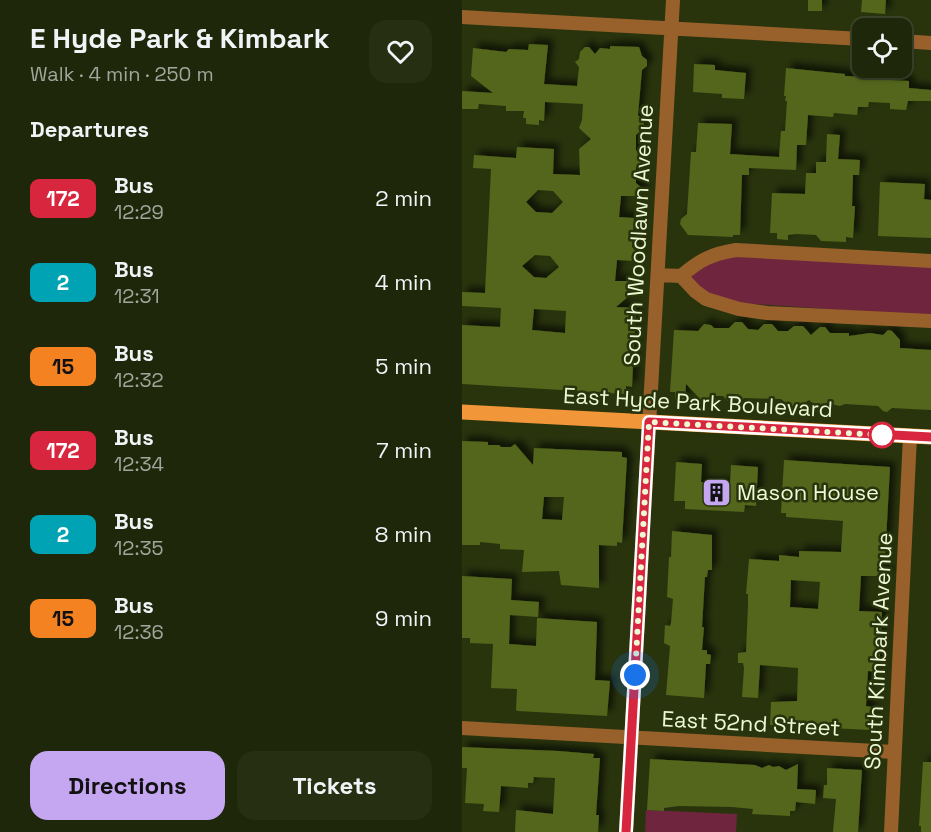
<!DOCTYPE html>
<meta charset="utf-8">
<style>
body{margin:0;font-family:"Space Grotesk",sans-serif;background:#272f13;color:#f1f3f6;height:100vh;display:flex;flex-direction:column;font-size:22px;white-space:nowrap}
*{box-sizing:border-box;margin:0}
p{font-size:20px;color:#a1a59c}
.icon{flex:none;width:33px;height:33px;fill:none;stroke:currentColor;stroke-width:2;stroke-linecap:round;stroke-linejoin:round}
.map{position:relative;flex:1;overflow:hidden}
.panel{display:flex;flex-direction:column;background:#1f270a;width:462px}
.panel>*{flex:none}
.badge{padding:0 12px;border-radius:9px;font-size:21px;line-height:39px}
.buttons{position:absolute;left:390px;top:18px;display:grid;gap:12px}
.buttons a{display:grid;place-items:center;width:60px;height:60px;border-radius:12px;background:#1f270a;box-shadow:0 2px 4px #0004,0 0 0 2px #3c442b;font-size:30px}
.you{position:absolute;width:30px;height:30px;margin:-15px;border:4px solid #fff;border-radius:50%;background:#1a73e8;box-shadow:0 0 0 9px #1a73e833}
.map>.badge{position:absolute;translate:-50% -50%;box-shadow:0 0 0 3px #fff}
h2{padding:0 30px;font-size:22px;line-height:54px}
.round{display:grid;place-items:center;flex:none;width:63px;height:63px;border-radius:18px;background:#272f13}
.head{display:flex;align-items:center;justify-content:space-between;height:102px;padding:0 30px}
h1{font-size:28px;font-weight:700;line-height:45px}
.cta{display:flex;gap:12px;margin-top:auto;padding:12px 30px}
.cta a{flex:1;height:69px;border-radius:18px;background:#c5a7f1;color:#111;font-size:24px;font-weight:700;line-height:69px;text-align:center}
.cta a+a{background:#272f13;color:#f1f3f6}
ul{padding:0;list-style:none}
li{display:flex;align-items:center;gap:18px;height:84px;padding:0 30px}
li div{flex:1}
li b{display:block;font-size:22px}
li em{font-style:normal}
li .badge{min-width:66px;font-weight:700;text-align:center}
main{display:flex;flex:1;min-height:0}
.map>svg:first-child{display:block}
.green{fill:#6f253e}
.building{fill:#53661b;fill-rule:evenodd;filter:url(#shadow)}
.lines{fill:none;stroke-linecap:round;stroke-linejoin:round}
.minor{stroke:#98612b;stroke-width:14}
.major{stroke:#f19739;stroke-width:15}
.line-casing{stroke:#fff;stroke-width:14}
.line{stroke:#d7263d;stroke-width:9}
.walk{stroke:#ecf9d4;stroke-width:6;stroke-dasharray:0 10.8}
.stop-dot{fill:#fff;stroke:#d7263d;stroke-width:3}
.labels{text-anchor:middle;stroke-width:5;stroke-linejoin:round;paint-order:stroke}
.street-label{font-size:22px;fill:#ecf9d4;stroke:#29340d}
.poi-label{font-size:22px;fill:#ecf9d4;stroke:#29340d;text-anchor:start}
</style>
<main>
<section class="panel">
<div class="head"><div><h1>E Hyde Park &amp; Kimbark</h1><p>Walk · 4 min · 250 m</p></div><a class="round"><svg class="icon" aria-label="heart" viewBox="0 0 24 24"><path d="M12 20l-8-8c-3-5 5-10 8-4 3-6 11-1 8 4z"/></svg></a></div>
<h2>Departures</h2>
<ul>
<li><span class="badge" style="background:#d7263d;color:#fff">172</span><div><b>Bus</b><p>12:29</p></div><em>2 min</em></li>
<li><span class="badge" style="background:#00a3b4;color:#fff">2</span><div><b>Bus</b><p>12:31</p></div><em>4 min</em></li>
<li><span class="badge" style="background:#f58220;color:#111">15</span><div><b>Bus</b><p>12:32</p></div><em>5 min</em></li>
<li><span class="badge" style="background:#d7263d;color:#fff">172</span><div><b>Bus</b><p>12:34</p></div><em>7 min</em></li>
<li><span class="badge" style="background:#00a3b4;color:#fff">2</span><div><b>Bus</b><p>12:35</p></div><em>8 min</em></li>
<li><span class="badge" style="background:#f58220;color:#111">15</span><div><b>Bus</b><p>12:36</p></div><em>9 min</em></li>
</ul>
<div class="cta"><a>Directions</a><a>Tickets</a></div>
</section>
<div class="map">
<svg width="469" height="832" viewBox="0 0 469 832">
<defs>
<filter id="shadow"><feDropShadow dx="5.5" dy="-5.5" stdDeviation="3" flood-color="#0009"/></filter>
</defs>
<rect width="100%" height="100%" fill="#29340d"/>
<path class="green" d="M 276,255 L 469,267 L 469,316 L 276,303 C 260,298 234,294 229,276 L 253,260 Z
M 184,810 L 275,814 L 274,832 L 183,832 Z"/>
<path class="building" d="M 346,0 L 360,0 L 360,11 L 346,11 Z
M 400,0 L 424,0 L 423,14 L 399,12 Z
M 67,44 L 86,45 L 82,84 L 115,86 L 117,67 L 113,62 L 117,59 L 118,52 L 123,47 L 127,47 L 133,54 L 138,48 L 148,49 L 148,46 L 177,47 L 180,56 L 185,60 L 185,66 L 180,70 L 176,115 L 182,122 L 182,127 L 174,135 L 174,150 L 180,157 L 180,162 L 174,167 L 174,183 L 182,190 L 176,196 L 159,196 L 157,217 L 172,218 L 170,247 L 176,253 L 176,257 L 173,261 L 155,260 L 153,281 L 171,281 L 174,286 L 174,290 L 154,307 L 174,308 L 170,387 L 164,386 L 164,394 L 0,384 L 0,325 L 38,327 L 39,308 L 0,306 L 0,292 L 23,293 L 29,169 L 11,168 L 12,155 L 54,158 L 55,147 L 92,149 L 91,174 L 118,175 L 117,149 L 129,139 L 117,128 L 120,120 L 121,104 L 83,102 L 82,121 L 77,120 L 77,125 L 64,124 L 64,118 L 61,118 L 62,111 L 44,111 L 44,106 L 17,104 L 16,109 L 0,109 L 0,91 L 31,93 L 9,76 L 11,48 L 44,52 L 47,49 L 66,50 ZM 76,190 L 91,191 L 101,202 L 90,213 L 74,212 L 64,202 ZM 73,255 L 88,256 L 97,267 L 84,278 L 72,277 L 60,266 ZM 72,309 L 104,311 L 103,333 L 70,330 Z
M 232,64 L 253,65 L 253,70 L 284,73 L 282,99 L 260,98 L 260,94 L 231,92 Z
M 324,68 L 383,74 L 383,76 L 408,77 L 408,79 L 447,81 L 447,88 L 469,90 L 469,101 L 446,101 L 444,110 L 428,109 L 428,103 L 407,102 L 406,107 L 396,107 L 395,115 L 372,113 L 371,117 L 346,115 L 344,145 L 335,145 L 334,170 L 287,168 L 287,175 L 280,175 L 278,235 L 271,235 L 271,237 L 226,235 L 218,224 L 219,219 L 225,214 L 229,152 L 234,152 L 236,123 L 270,124 L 268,154 L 317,157 L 319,131 L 323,131 L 325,101 L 323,101 L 324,96 L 322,96 Z
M 365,134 L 378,135 L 376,159 L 398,160 L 397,175 L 391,175 L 390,206 L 393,206 L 391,238 L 384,237 L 384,242 L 359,241 L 354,235 L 335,234 L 326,235 L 326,240 L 315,239 L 315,233 L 308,233 L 310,193 L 343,194 L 344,173 L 354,173 L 354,162 L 364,162 Z
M 418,182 L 463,184 L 462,199 L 469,200 L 469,238 L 416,236 Z
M 273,322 L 280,322 L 286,329 L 296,330 L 302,324 L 310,324 L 316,331 L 326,331 L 332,326 L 341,326 L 349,335 L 358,327 L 363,327 L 368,333 L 387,333 L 387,336 L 408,333 L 421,335 L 426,330 L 430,331 L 438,340 L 438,348 L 469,350 L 469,410 L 430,408 L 425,412 L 421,411 L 416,406 L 383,404 L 378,406 L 365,403 L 360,408 L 355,407 L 347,400 L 337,406 L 327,406 L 319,399 L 282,398 L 276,403 L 268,403 L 261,396 L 250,396 L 245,401 L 240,401 L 224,384 L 223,400 L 213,399 L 213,392 L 208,392 L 212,330 L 236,331 L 242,324 L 249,325 L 252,328 L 267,328 Z
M 0,441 L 26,442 L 26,445 L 37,445 L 39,447 L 49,447 L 53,444 L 71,465 L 72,448 L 160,452 L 160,457 L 165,458 L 160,543 L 155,542 L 155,546 L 137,545 L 137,588 L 99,585 L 97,571 L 60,572 L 62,550 L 38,549 L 38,544 L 18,542 L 18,545 L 0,545 ZM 82,497 L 102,497 L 100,520 L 80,519 Z
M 322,460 L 428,467 L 423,560 L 418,566 L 430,576 L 399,576 L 397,611 L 420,612 L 417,672 L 406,671 L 404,706 L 410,707 L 408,730 L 308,725 L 309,702 L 335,701 L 336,668 L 298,665 L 296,698 L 280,697 L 282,668 L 281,663 L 276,663 L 276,653 L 284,652 L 286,605 L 286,594 L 284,594 L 287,559 L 317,561 L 317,555 L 337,557 L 337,551 L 379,552 L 381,521 L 324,517 L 324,513 L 319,513 ZM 329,580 L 358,582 L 356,609 L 328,607 Z
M 214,462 L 240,464 L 239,482 L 268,484 L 269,465 L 296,467 L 294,506 L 283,505 L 282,512 L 223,509 L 223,501 L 212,501 Z
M 210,531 L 250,535 L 250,570 L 246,570 L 245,577 L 243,577 L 240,627 L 242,627 L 240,650 L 245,650 L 245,654 L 249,655 L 248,664 L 244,664 L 242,698 L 204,695 L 208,646 L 202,643 L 203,625 L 208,626 L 209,623 L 211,599 L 205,597 L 207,557 L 209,557 Z
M 0,576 L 50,579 L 49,600 L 77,602 L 76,617 L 48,615 L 47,644 L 74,646 L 75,618 L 135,622 L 133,680 L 148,681 L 145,716 L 56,711 L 54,710 L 55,689 L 29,688 L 31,644 L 8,643 L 8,638 L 0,638 Z
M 0,747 L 97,751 L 132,754 L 131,758 L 138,758 L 134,815 L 137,815 L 136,832 L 53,832 L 54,810 L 91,814 L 93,778 L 72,777 L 71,783 L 66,783 L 66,788 L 39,786 L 37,812 L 21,811 L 22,804 L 3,803 L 5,768 L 0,768 Z
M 188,759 L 293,765 L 300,768 L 307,765 L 311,767 L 317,766 L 324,770 L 336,764 L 335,789 L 354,790 L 353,804 L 334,802 L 333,811 L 328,811 L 328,816 L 290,814 L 291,809 L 270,807 L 217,806 L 202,808 L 202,811 L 185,810 Z
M 461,762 L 469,762 L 469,832 L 459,832 L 459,826 L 457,826 Z
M 365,768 L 400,770 L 396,832 L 371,832 L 374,799 L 361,798 L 362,785 L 365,785 Z"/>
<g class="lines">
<path class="minor" d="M 0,17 L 400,39
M 440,41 L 469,43
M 196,275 L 219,276 C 238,260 249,254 274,250 L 469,261
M 219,276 L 233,291 L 244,299 L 277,309 L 305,313 L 469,321
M 0,728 L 432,752
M 164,832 L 211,0
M 429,832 L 448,436"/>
<path class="major" d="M 0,412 L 469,437"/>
</g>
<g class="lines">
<defs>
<path id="line" d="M 164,832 L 187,422 L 469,437"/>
</defs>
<use href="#line" class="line-casing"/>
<use href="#line" class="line"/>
<path class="walk" d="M 173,675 L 187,422 L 420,435"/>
</g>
<defs>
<symbol id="building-square" viewBox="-11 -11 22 22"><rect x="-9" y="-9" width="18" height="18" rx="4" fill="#c5a7f1" stroke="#29340d"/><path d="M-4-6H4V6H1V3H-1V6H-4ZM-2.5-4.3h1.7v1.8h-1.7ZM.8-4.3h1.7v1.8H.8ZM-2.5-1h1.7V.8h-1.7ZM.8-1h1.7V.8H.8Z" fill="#111"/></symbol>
</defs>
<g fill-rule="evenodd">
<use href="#building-square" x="238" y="476" width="33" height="33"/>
</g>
<circle class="stop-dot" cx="420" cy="435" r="12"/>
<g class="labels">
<g class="street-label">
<text transform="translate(176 235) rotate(-87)" y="8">South Woodlawn Avenue</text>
<text transform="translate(236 402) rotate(3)" y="8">East Hyde Park Boulevard</text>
<text transform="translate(416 651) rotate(-87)" y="8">South Kimbark Avenue</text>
<text transform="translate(289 723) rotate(3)" y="8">East 52nd Street</text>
</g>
<g class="poi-label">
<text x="275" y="500">Mason House</text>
</g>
</g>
</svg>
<div class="buttons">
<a><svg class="icon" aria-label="locate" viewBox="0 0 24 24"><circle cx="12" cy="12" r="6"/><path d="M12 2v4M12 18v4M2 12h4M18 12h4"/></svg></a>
</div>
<div class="you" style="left:173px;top:675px"></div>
</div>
</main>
